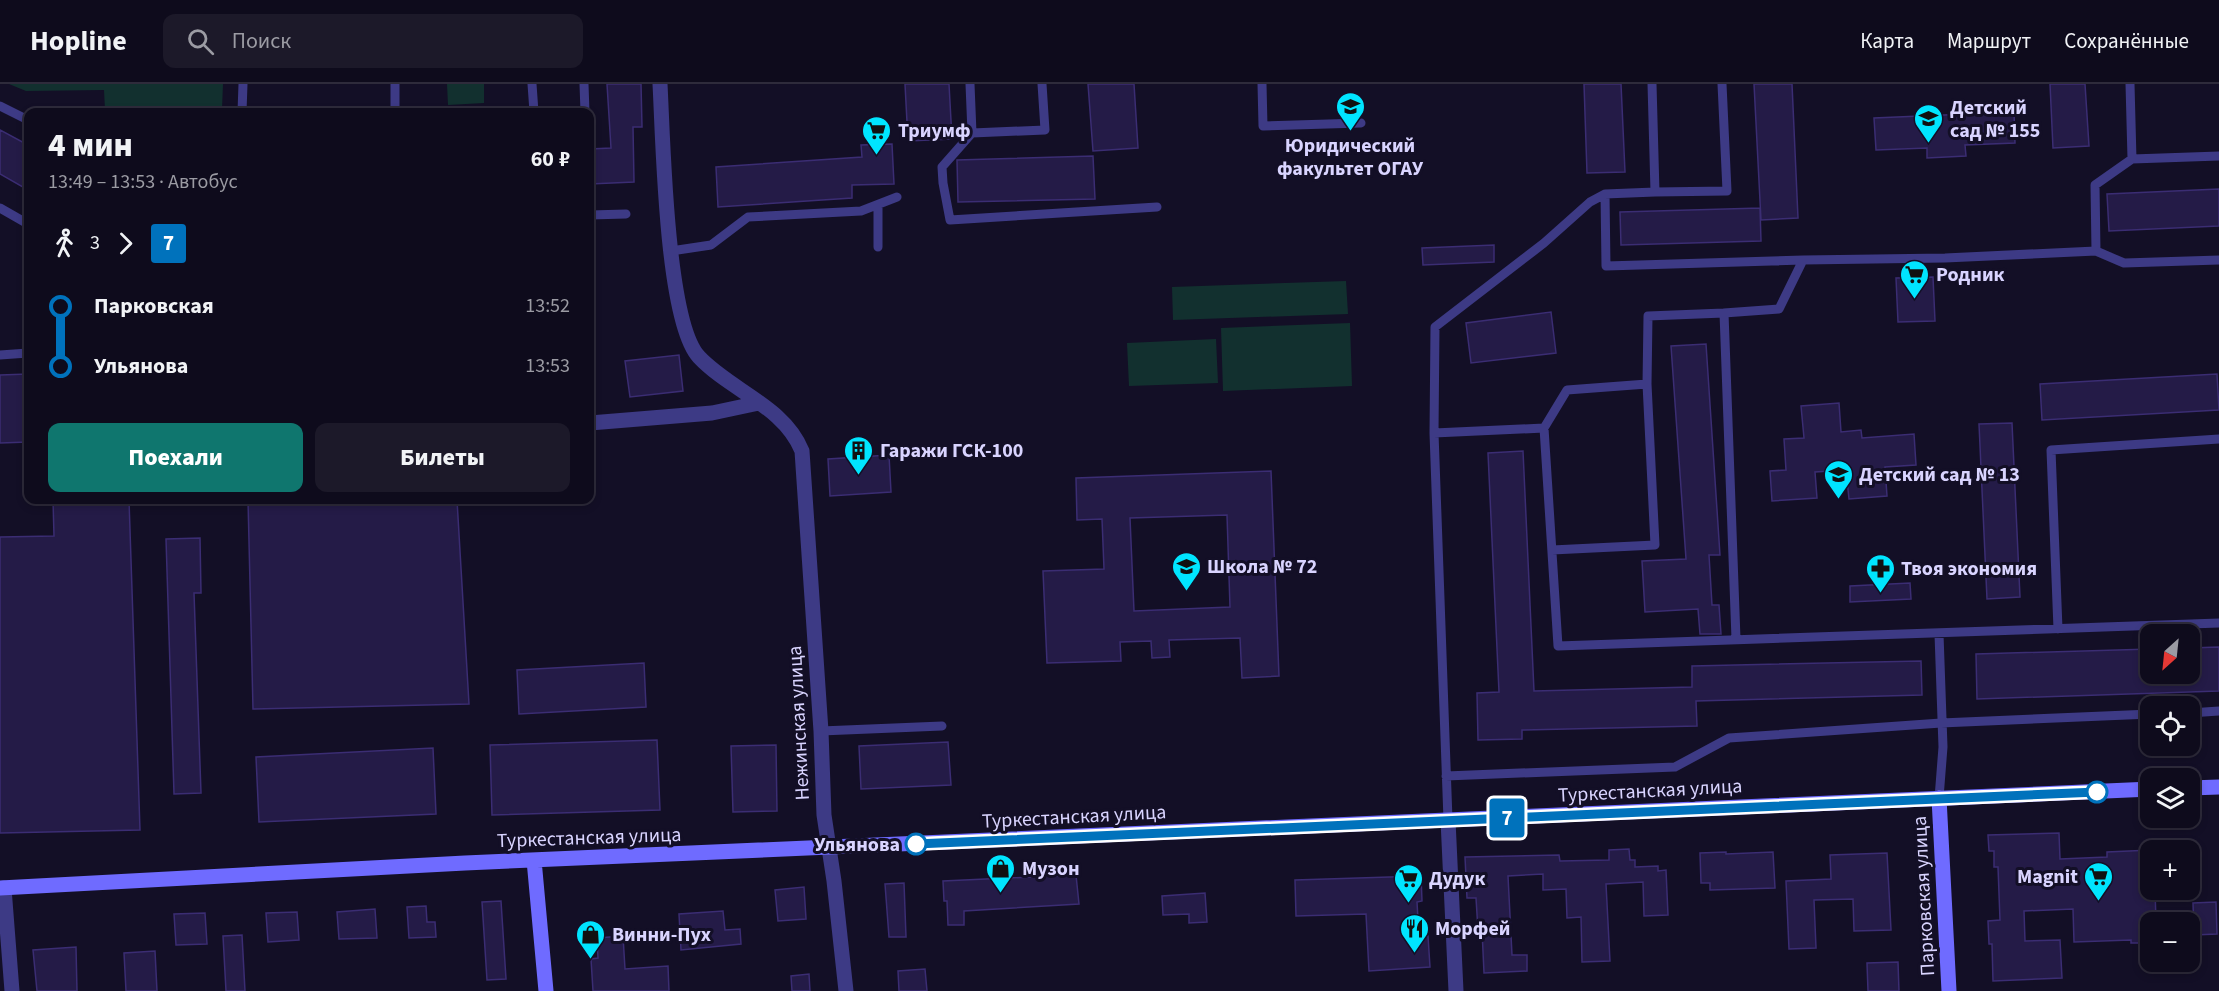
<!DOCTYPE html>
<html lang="ru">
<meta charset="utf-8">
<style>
body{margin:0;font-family:"Source Sans 3",sans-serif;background:#1c1929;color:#f1f3f6;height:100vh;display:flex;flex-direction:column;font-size:22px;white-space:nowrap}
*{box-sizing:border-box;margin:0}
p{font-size:20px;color:#9b9ba3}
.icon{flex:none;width:33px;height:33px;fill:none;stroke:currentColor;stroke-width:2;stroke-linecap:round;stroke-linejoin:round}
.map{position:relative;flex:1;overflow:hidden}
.details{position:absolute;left:24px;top:24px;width:570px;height:396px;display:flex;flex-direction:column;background:#0e0b1c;border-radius:12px;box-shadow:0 3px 9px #0003,0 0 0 2px #2e2b3b}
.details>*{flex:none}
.badge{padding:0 12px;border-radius:4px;font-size:21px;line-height:39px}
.needle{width:39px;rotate:207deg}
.buttons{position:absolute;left:2140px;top:540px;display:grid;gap:12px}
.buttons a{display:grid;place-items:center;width:60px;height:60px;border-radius:12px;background:#0e0b1c;box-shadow:0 3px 9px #0003,0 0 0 2px #2e2b3b;font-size:30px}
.map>.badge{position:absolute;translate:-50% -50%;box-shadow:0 0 0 3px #fff}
.legs{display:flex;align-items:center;gap:9px;height:66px;padding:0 24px;font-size:20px}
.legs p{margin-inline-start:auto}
.head{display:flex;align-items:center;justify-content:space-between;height:102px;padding:0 24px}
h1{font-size:33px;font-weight:800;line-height:45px}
.action{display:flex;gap:12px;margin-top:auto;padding:12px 24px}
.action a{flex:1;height:69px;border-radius:12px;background:#0f766e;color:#fff;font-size:24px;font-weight:800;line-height:69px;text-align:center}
.action a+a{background:#1c1929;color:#f1f3f6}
ul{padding:0 24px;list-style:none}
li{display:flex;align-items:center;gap:21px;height:60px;font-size:22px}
li i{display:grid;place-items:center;width:9px;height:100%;margin:0 8px;background:currentColor}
li i::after{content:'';width:15px;height:15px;margin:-8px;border:4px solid;border-radius:50%;background:#0e0b1c}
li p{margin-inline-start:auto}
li:first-child i{background:linear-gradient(#0000 50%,currentColor 0)}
li:last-child i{background:linear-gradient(currentColor 50%,#0000 0)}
header{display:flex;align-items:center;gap:36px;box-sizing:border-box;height:84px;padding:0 30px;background:#0e0b1c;border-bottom:2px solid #2e2b3b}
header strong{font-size:28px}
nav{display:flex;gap:33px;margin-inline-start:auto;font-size:21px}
.search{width:420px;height:54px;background:#1c1929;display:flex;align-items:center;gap:15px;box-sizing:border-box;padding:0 21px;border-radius:12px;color:#9b9ba3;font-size:22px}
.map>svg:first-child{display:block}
.green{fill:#12302f}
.building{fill:#241b47;stroke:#3b2d73;stroke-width:1.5;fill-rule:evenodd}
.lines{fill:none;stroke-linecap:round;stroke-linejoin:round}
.lane{stroke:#3d3a85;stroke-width:9}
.street{stroke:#3d3a85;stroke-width:15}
.secondary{stroke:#6f6bff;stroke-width:15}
.line-1-casing{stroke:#fff;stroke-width:14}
.line-1{stroke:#0072bc;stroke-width:9}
.stop-1-dot{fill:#fff;stroke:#0072bc;stroke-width:3}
.labels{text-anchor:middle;stroke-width:6;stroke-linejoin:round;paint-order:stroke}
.poi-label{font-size:20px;font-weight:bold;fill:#d9d4ff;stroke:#130f26;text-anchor:start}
.street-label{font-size:20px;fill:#d9d4ff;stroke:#130f26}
.stop-label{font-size:20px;font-weight:bold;fill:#d9d4ff;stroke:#130f26;text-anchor:end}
</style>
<header>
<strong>Hopline</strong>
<div class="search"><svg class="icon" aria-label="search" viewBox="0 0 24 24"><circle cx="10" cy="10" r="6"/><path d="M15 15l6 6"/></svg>Поиск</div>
<nav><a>Карта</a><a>Маршрут</a><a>Сохранённые</a></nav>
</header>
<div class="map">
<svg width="2219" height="907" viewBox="0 0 2219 907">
<rect width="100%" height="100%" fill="#130f26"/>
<path class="green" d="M 9,0 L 223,0 L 222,25 L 105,26 L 104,6 L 26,7 Z
M 447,0 L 484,0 L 484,19 L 448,21 Z
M 1346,197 L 1348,230 L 1173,236 L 1172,203 Z
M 1350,239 L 1352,302 L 1223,307 L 1221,244 Z
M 1216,255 L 1218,299 L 1129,302 L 1127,259 Z"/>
<path class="building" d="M 607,0 L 641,0 L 642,43 L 633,43 L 634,98 L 590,100 L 590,65 L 611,64 Z
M 905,0 L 949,0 L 952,55 L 908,57 Z
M 1088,0 L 1134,0 L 1138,64 L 1093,67 Z
M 1584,0 L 1621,0 L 1625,88 L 1587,89 Z
M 1754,0 L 1792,0 L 1798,134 L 1761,136 Z
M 2050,0 L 2085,0 L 2089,62 L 2053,64 Z
M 2014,28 L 2015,59 L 1965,61 L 1966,72 L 1927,74 L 1927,64 L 1876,66 L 1874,34 Z
M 0,46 L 28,61 L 28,106 L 0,90 Z
M 892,60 L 894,100 L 852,101 L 852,114 L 718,123 L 716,83 L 862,73 L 861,61 Z
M 1093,72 L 1095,115 L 958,118 L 957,76 Z
M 2219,105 L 2219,142 L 2109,147 L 2107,110 Z
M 1760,124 L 1761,157 L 1621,161 L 1620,128 Z
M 1494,161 L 1494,178 L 1423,181 L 1422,164 Z
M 1933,193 L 1935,237 L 1898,238 L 1896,194 Z
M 1551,228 L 1556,269 L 1471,279 L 1466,239 Z
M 1706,260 L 1720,471 L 1709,471 L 1712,521 L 1719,521 L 1721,550 L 1700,550 L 1698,525 L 1645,528 L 1642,477 L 1686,475 L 1671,262 Z
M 679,271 L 683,307 L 630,313 L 625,277 Z
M 28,290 L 28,358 L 0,359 L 0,291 Z
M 2217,290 L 2219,326 L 2042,336 L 2040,300 Z
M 1839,319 L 1841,348 L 1861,346 L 1862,354 L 1914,350 L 1916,381 L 1885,383 L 1887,412 L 1849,415 L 1846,386 L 1815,388 L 1817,414 L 1772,417 L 1770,387 L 1786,386 L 1784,355 L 1804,354 L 1801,322 Z
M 2012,339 L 2020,513 L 1987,515 L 1979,340 Z
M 1523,367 L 1534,607 L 1692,603 L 1692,582 L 1921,577 L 1922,611 L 1696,617 L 1697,642 L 1522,646 L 1522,655 L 1478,656 L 1477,609 L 1499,608 L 1488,369 Z
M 889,371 L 891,408 L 830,412 L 828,375 Z
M 1271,387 L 1279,592 L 1242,594 L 1240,554 L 1169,556 L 1170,573 L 1152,574 L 1151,557 L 1120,558 L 1121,577 L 1047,579 L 1043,487 L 1104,485 L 1102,435 L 1077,436 L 1076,394 ZM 1227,431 L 1230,523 L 1134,527 L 1130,434 Z
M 53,416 L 129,416 L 140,746 L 0,749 L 0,453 L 54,452 Z
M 248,416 L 457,416 L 469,620 L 253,625 Z
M 200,454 L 201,509 L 194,509 L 201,709 L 174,710 L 166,455 Z
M 1910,499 L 1911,515 L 1850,518 L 1850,502 Z
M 2219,563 L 2219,607 L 1977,615 L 1976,570 L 2151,565 L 2151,590 L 2190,590 L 2190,564 Z
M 644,579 L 646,623 L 519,630 L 517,586 Z
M 657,656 L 660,726 L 492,731 L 490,661 Z
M 948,658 L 951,701 L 861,705 L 859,662 Z
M 776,661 L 777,727 L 733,728 L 731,662 Z
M 433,664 L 436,730 L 259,738 L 256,673 Z
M 2059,749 L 2060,775 L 2107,773 L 2107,768 L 2151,766 L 2151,806 L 2155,806 L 2156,838 L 2151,838 L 2151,859 L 2131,859 L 2131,856 L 2074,858 L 2073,825 L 2024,827 L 2025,857 L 2060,856 L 2062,894 L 1993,897 L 1992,860 L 1989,860 L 1988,837 L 2000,836 L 1998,783 L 1994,783 L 1994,767 L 1989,767 L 1988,751 Z
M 1629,765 L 1630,776 L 1635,776 L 1635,783 L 1658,782 L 1658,787 L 1666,786 L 1668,831 L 1644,832 L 1643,798 L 1606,800 L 1610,877 L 1582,878 L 1581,833 L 1567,834 L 1566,805 L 1543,806 L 1543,790 L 1508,792 L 1512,871 L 1527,871 L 1527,887 L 1484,889 L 1482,846 L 1478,846 L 1476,814 L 1467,814 L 1465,773 L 1559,771 L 1560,777 L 1609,776 L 1609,766 Z
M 1726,768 L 1726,770 L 1773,768 L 1775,804 L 1710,806 L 1710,799 L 1701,799 L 1700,769 Z
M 1887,769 L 1891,846 L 1854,847 L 1853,815 L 1814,816 L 1816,864 L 1789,865 L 1786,797 L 1831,795 L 1830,771 Z
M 1076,791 L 1079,820 L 964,827 L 964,841 L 948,841 L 947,817 L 944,817 L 943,797 Z
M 1421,792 L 1422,817 L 1417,818 L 1419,853 L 1428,852 L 1430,883 L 1369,887 L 1366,830 L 1296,832 L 1295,796 Z
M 904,799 L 906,853 L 889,853 L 885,800 Z
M 804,803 L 806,835 L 778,837 L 775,806 Z
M 1205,809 L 1207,838 L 1189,839 L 1189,830 L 1163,831 L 1162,812 Z
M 501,817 L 506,895 L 487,896 L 482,818 Z
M 2216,818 L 2217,850 L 2194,851 L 2193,819 Z
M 426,822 L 427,838 L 435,838 L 436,853 L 409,854 L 407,823 Z
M 375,825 L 377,854 L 339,855 L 337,828 Z
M 723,827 L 725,846 L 740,845 L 741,860 L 681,866 L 679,830 Z
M 297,828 L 299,856 L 268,858 L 266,829 Z
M 205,829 L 207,860 L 176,861 L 174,830 Z
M 242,851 L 245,907 L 226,907 L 223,852 Z
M 623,852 L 625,885 L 668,882 L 669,907 L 593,907 L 591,875 L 598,874 L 597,854 Z
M 76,863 L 77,907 L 37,907 L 33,866 Z
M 155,867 L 157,907 L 126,907 L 124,869 Z
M 1898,878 L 1899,907 L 1868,907 L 1867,879 Z
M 925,885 L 927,907 L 899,907 L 898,887 Z
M 809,890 L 810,907 L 792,907 L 791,892 Z"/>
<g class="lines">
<path class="lane" d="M 395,0 L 395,28
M 532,0 L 534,28
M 584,0 L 585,28
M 970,0 L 972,49 L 942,83 L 943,99 L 950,136 L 1157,123
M 1262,0 L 1263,42 L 1361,39
M 2130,0 L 2132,75 L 2219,72
M 0,22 L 28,36
M 242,28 L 243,0
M 972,49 L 1045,46 L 1042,0
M 2132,75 L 2095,101 L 2096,167 L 2124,179 L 2219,176
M 1655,108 L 1727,107 L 1722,0
M 1605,110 L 1606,182 L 1803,176
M 878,121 L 878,163
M 0,124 L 28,140
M 590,131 L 626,130
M 671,167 L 711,161 L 748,133 L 861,127 L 897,113
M 1724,229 L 1779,225 L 1803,176 L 1945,174 L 2096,167
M 0,271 L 28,269
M 1647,300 L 1648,232 L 1724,229 L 1736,555
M 1544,344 L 1558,562 L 2219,539
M 1434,349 L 1544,344 L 1567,306 L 1647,300 L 1655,461 L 1552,466
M 2058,545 L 2051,366 L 2219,355
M 1939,550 L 1943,663 L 1939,714
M 2190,629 L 2219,627
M 821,647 L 942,642
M 1446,692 L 1675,683 L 1729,654 L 1941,639 L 2151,630
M 1448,736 L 1434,349 L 1435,243 L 1544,159 L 1590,118 L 1605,110 L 1655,108 L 1652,0"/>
<path class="street" d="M 660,0 C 663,54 666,238 699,273 C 731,307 784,322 802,367 L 821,647 L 824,731 L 834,797 L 846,907
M 590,339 L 712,329 L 759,319
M 1448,736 L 1456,907
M 4,804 L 12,907"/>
<path class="secondary" d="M 2190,704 L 2219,703
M 1939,714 L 1949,907
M 534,776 L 546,907
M 0,804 L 465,779 L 2151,705"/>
</g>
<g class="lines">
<defs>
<path id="line-1" d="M 916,760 L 2097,708"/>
</defs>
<use href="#line-1" class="line-1-casing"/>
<use href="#line-1" class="line-1"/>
</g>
<defs>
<symbol id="university-pin" viewBox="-11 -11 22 30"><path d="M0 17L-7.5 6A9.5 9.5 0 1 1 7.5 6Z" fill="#00e5ff" stroke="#130f26"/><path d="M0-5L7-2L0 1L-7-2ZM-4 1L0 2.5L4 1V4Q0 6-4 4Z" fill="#111"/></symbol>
<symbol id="school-pin" viewBox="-11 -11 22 30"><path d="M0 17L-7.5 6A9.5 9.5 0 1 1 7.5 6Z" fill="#00e5ff" stroke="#130f26"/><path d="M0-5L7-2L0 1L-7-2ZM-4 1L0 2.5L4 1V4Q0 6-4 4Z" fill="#111"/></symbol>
<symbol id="supermarket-pin" viewBox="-11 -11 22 30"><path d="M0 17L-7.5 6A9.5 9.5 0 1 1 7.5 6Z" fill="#00e5ff" stroke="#130f26"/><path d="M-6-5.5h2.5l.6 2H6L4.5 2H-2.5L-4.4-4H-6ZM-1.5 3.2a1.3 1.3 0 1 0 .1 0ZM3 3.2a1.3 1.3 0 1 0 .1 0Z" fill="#111"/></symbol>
<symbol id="building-pin" viewBox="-11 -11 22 30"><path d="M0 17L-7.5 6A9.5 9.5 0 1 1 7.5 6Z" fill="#00e5ff" stroke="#130f26"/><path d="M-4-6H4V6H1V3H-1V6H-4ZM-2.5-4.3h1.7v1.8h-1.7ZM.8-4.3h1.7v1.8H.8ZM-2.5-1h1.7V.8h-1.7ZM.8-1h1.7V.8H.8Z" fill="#111"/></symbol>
<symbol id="pharmacy-pin" viewBox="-11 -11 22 30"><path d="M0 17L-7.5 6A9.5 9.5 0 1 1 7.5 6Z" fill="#00e5ff" stroke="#130f26"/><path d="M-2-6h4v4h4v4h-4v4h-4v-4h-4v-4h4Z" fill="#111"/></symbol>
<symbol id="shop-pin" viewBox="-11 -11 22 30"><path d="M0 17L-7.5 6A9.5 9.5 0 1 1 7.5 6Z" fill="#00e5ff" stroke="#130f26"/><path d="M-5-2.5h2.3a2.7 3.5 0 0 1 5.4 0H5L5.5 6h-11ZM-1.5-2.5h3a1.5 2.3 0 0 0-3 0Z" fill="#111"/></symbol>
<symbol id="restaurant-pin" viewBox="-11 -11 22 30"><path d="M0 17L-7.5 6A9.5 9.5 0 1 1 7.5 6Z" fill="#00e5ff" stroke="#130f26"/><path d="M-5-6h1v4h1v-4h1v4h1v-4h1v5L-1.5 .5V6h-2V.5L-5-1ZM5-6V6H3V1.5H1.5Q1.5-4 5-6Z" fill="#111"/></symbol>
</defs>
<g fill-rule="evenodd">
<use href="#university-pin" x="1334" y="6" width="33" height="45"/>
<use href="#school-pin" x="1912" y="18" width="33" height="45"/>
<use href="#supermarket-pin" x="860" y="30" width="33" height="45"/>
<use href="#supermarket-pin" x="1898" y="174" width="33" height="45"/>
<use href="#building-pin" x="842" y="350" width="33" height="45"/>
<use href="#school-pin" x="1822" y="374" width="33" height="45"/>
<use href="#school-pin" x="1170" y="466" width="33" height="45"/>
<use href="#pharmacy-pin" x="1864" y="468" width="33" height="45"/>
<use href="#shop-pin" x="984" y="768" width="33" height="45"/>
<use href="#supermarket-pin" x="2082" y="776" width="33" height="45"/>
<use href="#supermarket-pin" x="1392" y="778" width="33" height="45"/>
<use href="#restaurant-pin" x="1398" y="828" width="33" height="45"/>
<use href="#shop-pin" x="574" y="834" width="33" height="45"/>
</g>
<g class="stop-1-dot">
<circle cx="2097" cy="708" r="10"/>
<circle cx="916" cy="760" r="10"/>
</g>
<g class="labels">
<g class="poi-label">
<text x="1950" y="30">Детский<tspan x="1950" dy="23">сад № 155</tspan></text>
<text x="898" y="53">Триумф</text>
<text x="1350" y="68" text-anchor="middle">Юридический<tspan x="1350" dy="23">факультет ОГАУ</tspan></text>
<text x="1936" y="197">Родник</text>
<text x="880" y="373">Гаражи ГСК-100</text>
<text x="1859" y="397">Детский сад № 13</text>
<text x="1207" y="489">Школа № 72</text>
<text x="1901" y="491">Твоя экономия</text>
<text x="1022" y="791">Музон</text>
<text x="2078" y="799" text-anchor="end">Magnit</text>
<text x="1429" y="801">Дудук</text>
<text x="1435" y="851">Морфей</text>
<text x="612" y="857">Винни-Пух</text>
</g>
<g class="street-label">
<text transform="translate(798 639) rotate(-93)" y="7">Нежинская улица</text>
<text transform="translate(1650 706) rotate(-3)" y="7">Туркестанская улица</text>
<text transform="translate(1074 732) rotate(-3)" y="7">Туркестанская улица</text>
<text transform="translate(589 753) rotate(-2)" y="7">Туркестанская улица</text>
<text transform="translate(1923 812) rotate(-93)" y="7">Парковская улица</text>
</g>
<g class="stop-label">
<text x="900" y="767">Ульянова</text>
</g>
</g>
</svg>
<div class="buttons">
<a><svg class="needle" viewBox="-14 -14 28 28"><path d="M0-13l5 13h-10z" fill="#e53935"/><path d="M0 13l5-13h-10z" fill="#9b9ba3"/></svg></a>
<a><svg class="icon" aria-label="locate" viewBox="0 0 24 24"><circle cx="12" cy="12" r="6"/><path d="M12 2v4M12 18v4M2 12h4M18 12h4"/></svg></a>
<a><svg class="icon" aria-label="layers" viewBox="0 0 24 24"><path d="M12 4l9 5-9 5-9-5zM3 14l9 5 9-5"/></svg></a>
<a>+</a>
<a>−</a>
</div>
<b class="badge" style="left:1507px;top:734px;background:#0072bc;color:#fff">7</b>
<section class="details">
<div class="head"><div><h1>4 мин</h1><p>13:49 – 13:53 · Автобус</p></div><b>60 ₽</b></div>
<div class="legs"><svg class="icon" aria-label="walk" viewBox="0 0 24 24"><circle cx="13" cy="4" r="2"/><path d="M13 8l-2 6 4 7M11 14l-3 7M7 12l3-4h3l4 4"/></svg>3<svg class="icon" aria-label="forward" viewBox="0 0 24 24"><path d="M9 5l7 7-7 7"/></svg><b class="badge" style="background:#0072bc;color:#fff">7</b></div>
<ul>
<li><i style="color:#0072bc"></i><b>Парковская</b><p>13:52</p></li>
<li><i style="color:#0072bc"></i><b>Ульянова</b><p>13:53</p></li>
</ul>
<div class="action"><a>Поехали</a><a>Билеты</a></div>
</section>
</div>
